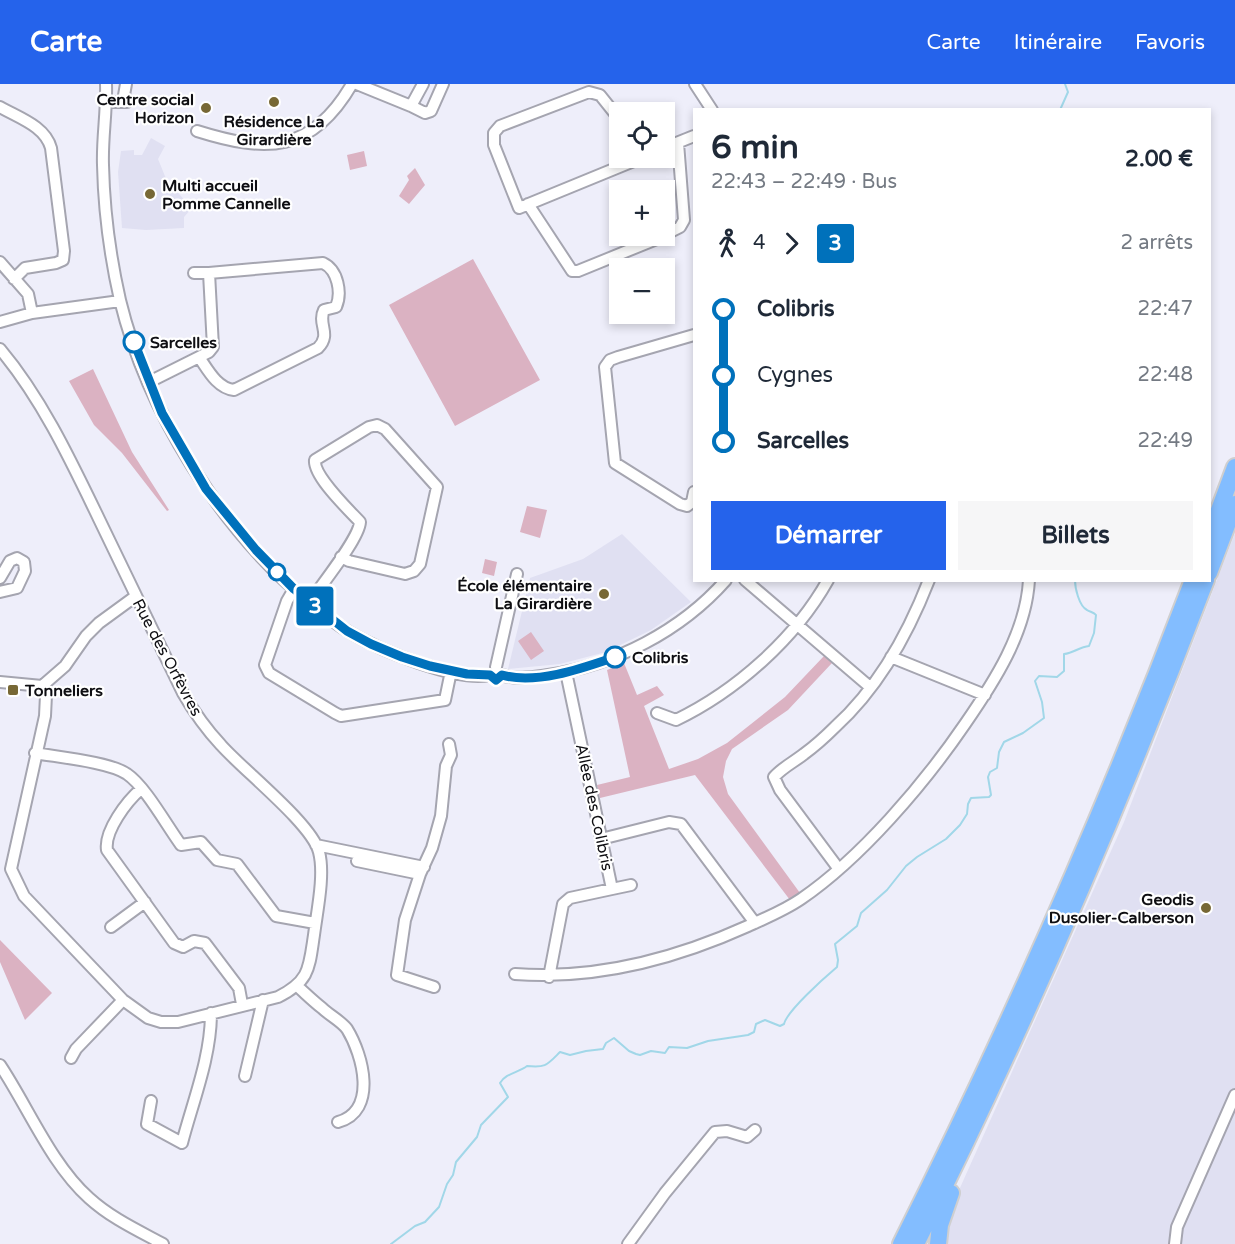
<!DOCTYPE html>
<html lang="fr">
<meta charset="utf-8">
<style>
body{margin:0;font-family:"Varela Round",sans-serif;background:#f6f6f7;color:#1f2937;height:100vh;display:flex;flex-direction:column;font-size:22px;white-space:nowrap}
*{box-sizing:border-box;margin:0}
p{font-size:20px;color:#747a83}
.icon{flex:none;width:33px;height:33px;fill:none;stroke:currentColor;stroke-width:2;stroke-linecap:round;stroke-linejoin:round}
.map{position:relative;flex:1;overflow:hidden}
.drawer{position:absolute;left:693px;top:24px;width:518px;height:474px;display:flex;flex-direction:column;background:#fff;border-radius:0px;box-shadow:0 3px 9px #0003}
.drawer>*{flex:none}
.badge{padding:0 12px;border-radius:4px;font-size:21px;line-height:39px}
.controls{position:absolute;left:609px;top:18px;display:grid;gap:12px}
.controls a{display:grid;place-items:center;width:66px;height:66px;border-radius:0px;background:#fff;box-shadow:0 3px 9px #0003;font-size:30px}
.map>.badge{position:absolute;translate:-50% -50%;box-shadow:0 0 0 3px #fff}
.legs{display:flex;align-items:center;gap:9px;height:66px;padding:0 18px;font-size:20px}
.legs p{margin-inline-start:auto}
.head{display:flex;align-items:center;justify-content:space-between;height:102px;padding:0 18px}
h1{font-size:33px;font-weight:800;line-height:45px}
.primary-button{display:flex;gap:12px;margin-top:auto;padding:12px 18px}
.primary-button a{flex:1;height:69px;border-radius:0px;background:#2563eb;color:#fff;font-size:24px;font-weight:800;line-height:69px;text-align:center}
.primary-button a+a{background:#f6f6f7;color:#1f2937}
ul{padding:0 18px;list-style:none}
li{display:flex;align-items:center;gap:21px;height:66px;font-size:22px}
li i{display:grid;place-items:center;width:9px;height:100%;margin:0 8px;background:currentColor}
li i::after{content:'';width:15px;height:15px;margin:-8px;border:4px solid;border-radius:50%;background:#fff}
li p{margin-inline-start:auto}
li:first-child i{background:linear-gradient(#0000 50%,currentColor 0)}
li:last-child i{background:linear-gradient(currentColor 50%,#0000 0)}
header{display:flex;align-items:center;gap:36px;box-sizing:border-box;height:84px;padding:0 30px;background:#2563eb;color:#fff}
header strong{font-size:28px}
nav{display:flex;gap:33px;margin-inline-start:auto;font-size:21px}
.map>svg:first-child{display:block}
.built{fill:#e0e0f2}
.green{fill:#dbb2c2}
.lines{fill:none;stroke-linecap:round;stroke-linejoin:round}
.stream{stroke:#a1d7e8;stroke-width:2}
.minor-casing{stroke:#a5a5b0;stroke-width:14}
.highway-casing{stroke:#cfcfd0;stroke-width:20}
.minor{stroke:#fff;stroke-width:10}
.highway{stroke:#83bdff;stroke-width:16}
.line-1-casing{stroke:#fff;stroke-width:14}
.line-1{stroke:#0071bb;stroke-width:9}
.poi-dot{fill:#776835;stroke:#fff;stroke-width:2}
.stop-1-dot{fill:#fff;stroke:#0071bb;stroke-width:3}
.labels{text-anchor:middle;stroke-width:4.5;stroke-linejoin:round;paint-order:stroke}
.poi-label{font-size:16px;font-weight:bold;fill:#0e0e12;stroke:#fff;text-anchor:end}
.stop-label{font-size:16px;font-weight:bold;fill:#0e0e12;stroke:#fff;text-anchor:start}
.street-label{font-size:16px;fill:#0e0e12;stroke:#fff}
</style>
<header>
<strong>Carte</strong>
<nav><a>Carte</a><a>Itinéraire</a><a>Favoris</a></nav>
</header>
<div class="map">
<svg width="1235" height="1160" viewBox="0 0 1235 1160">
<rect width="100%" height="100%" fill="#eeeefa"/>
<path class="built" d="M 151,54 L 165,62 L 158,75 L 167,97 L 192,124 L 184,133 L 184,144 L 146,146 L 122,144 L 118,88 L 121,67 L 134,66 L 134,71 L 142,71 Z
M 1235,449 L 1235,1160 L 930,1160 L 959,1106 L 1124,738 Z
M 622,450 L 691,518 L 651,546 L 606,568 L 560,580 L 508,585 L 530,494 L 583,475 Z"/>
<path class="green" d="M 364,67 L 367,82 L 350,86 L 347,71 Z
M 415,84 L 425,101 L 409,120 L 399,112 L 409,96 L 407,92 Z
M 473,175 L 540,296 L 455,342 L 389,221 Z
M 93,285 L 132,368 L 169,426 L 167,427 L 122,369 L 94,341 L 69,297 Z
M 527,422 L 547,426 L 540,454 L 520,448 Z
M 485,475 L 497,478 L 494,492 L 482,489 Z
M 531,548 L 544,567 L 531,576 L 518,557 Z
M 824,572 L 832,579 L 788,626 L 732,665 L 726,677 L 723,693 L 728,710 L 800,809 L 790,816 L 695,691 L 600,714 L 597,701 L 630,693 L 607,586 L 624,579 L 637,611 L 657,602 L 664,611 L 644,622 L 669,685 L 698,675 L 727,659 L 785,613 Z
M 0,856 L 52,909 L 25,936 L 0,878 Z"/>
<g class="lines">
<path class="stream" d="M 1060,26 L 1068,8 L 1065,0
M 391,1160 L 415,1142 L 425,1138 L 439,1123 L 447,1100 L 453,1091 L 456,1078 L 477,1053 L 481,1041 L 508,1013 L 500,999 C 506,989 518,989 527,982 C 546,984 547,981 560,968 L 570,971 L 586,967 L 603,965 L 606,959 L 614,954 L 629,967 L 636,970 L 640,971 L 651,967 L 665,969 L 669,963 L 687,964 L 708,957 L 748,951 L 754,948 L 756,940 L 765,936 L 780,942 L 784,940 C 787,927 824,894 837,883 L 838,876 L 835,860 L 857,842 L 861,829 L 887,806 L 906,782 L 917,773 L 946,755 L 960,741 L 967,730 L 968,720 L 971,714 L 989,713 L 991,711 L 988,693 L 990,688 L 997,684 L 999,668 L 1004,658 L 1023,649 L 1044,634 L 1042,618 L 1035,597 L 1039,592 L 1057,593 L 1064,587 L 1064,570 C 1074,569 1079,563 1089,562 L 1094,549 L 1096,531 C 1094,528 1090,528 1087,526 C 1079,522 1075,504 1075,496"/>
<defs>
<path id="minor" d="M 106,0 C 107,27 102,54 103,81 C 104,127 110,172 120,216 C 147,327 221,446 309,518 C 322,528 335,540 349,548 C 371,561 395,571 419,579 C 440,586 468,595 490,591
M 357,0 L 411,22
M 423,0 L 411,22 L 425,29 L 431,27 L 443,0
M 695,0 L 712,26
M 123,17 L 126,0
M 106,18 L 127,18
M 0,23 C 19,34 45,42 51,64 L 64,167 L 63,176 L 56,179 L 25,184 L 14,195
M 620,36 L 600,11 L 589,8 L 500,42 L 494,49 L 494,61 L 519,124 L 641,74
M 197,47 C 267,69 312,69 352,0
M 664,64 L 694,52
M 528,120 L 572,187 L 578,187 L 664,152
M 664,151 L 680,143 L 684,136 L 678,59
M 0,178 L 28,210 L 32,229
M 0,238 L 32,229 L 120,217
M 694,251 L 618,273 L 610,276 L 605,283 L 615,379 L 680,420 L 687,422 L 692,418 L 694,408
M 0,265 C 42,315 71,377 99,435 C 127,493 155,551 183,609 C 194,628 206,645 221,661 C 243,686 312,740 319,768 C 325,791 317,827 314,851 C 309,884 310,897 278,913 L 178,938 L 161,938 L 148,934 L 123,916 L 24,812 L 11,785 L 45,632 L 46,611 L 42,602
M 199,273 C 208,286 217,304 234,306 L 318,264 C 332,250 317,240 324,226 L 336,223 C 342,209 338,186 323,179 L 209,189
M 149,298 L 209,268 L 213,263 L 209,189 L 194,189
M 0,494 L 10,477 L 17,474 L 24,478 L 25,487 L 17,504 L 0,508
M 745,496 L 870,603
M 294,505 L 287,517 L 265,581 L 269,589 L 335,629 L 341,632 L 445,616 L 451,587
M 310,518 C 321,501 359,455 360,438 C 348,425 313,392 315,376 L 369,343 L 377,341 L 385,345 L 437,403 L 420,480 L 414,487 L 405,490 L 349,477 L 341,473
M 891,573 L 985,611
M 496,583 L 517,490
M 502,591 C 517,596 533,593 548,591 C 615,581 681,547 726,496
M 0,598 L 42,602 L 65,582 L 86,552 L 99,539 L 136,512
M 657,629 L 676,636 C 736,607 795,555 828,496
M 35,669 C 57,673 110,678 127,690 C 145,702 167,742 181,761 L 201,758 L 217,776 L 237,780 L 276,832 L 315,839
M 141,705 C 127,717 104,747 107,766 L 174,859 L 183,863 L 194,857 L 205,859 L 239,904 L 242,920
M 601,755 L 669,738 L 681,740 L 755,839
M 316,761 L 424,783
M 357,777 L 420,790
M 838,784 L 780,706 L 774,693 C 783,683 794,678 804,670 C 815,662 825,653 835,643 C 878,604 908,550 929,496
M 612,805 L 631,801
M 111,843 L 145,818
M 515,890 C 597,896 675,875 748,842 C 766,834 785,826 801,815 C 861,774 924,700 965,640 C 994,598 1026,549 1029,496
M 549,893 L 563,820 L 570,814 L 612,805 L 566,588
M 297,902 C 305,909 313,917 322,924 C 329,931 341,937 347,945 C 363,971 378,1027 338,1038
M 434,903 L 397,891 L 405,836 L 420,790 L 432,764 L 441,732 L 446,682 L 451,671 L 449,660
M 71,974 L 76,965 L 123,916
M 0,981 C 28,1023 51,1080 89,1114 C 111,1134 137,1146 163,1160
M 245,992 L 263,916
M 151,1017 L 147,1040 L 182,1059 C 193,1017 211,973 211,929
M 628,1160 L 665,1109 L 715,1048 L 727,1047 L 747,1053 L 755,1046
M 1175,1160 L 1177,1143 L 1235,1011"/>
<path id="highway" d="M 1209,453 L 1235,383
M 1209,489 L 1235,420
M 901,1160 C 1009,944 1107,723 1193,496
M 916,1160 C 1024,944 1120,722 1206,496
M 938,1160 L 940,1141 L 951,1109"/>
</defs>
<use href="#minor" class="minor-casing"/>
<use href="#highway" class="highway-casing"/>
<use href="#minor" class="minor"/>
<use href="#highway" class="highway"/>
</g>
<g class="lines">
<defs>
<path id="line-1" d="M 134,258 L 162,329 L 206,405 L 256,466 L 294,505 L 347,547 L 371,560 L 402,573 L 430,582 L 467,590 L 490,591 L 496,596 L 502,591 C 536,601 583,584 615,573"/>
</defs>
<use href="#line-1" class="line-1-casing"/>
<use href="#line-1" class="line-1"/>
</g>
<g class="poi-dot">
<circle cx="274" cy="18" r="6"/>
<circle cx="206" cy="24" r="6"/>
<circle cx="150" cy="110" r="6"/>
<circle cx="604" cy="510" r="6"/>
<rect x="7" y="600" width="12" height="12" rx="3"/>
<circle cx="1206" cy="824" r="6"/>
</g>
<g class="stop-1-dot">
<circle cx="134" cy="258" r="10"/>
<circle cx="277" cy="488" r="8"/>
<circle cx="615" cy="573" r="10"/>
</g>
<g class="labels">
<g class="poi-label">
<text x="194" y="21">Centre social<tspan x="194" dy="18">Horizon</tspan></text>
<text x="274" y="43" text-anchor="middle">Résidence La<tspan x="274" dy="18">Girardière</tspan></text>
<text x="162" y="107" text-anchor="start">Multi accueil<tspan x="162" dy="18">Pomme Cannelle</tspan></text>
<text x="592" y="507">École élémentaire<tspan x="592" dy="18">La Girardière</tspan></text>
<text x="25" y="612" text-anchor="start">Tonneliers</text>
<text x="1194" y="821">Geodis<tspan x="1194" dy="18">Dusolier-Calberson</tspan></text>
</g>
<g class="stop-label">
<text x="150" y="264">Sarcelles</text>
<text x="632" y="579">Colibris</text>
</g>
<g class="street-label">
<text transform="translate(168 573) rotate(62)" y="6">Rue des Orfèvres</text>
<text transform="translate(595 723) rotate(78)" y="6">Allée des Colibris</text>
</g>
</g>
</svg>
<div class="controls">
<a><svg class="icon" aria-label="locate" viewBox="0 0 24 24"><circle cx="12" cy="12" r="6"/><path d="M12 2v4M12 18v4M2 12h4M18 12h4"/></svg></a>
<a>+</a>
<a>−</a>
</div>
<b class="badge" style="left:315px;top:522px;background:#0071bb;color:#fff">3</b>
<section class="drawer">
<div class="head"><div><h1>6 min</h1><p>22:43 – 22:49 · Bus</p></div><b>2.00 €</b></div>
<div class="legs"><svg class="icon" aria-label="walk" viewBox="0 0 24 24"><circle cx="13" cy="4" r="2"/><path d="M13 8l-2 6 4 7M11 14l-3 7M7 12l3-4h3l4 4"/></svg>4<svg class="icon" aria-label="forward" viewBox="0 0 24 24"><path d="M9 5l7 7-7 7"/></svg><b class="badge" style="background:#0071bb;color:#fff">3</b><p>2 arrêts</p></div>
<ul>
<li><i style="color:#0071bb"></i><b>Colibris</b><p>22:47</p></li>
<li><i style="color:#0071bb"></i><span>Cygnes</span><p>22:48</p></li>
<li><i style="color:#0071bb"></i><b>Sarcelles</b><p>22:49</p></li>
</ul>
<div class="primary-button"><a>Démarrer</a><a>Billets</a></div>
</section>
</div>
